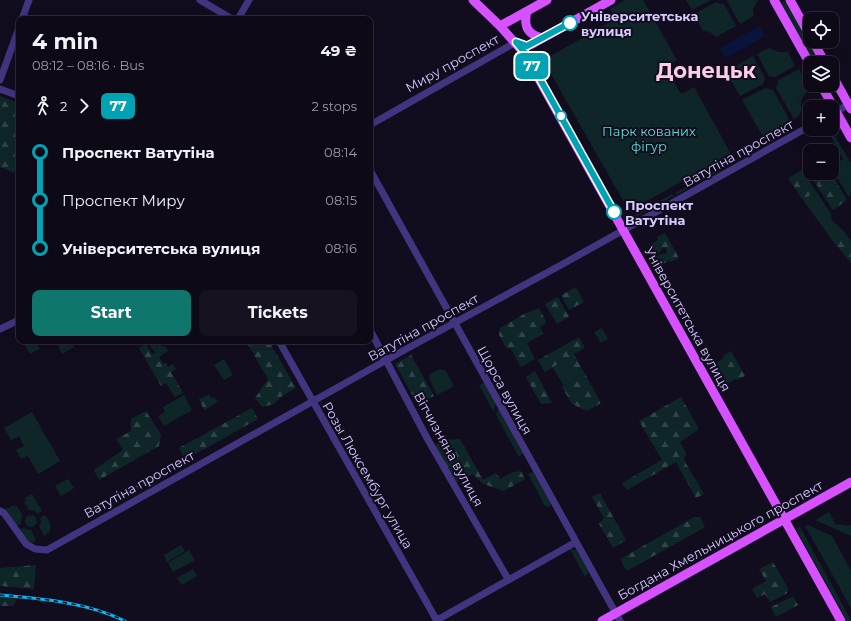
<!DOCTYPE html>
<meta charset="utf-8">
<style>
body{margin:0;font-family:Montserrat,sans-serif;background:#171220;color:#f1f3f6;height:100vh;display:flex;flex-direction:column;font-size:15px;white-space:nowrap}
*{box-sizing:border-box;margin:0}
p{font-size:13px;color:#9b9aa1}
.icon{flex:none;width:22px;height:22px;fill:none;stroke:currentColor;stroke-width:2;stroke-linecap:round;stroke-linejoin:round}
.map{position:relative;flex:1;overflow:hidden}
.drawer{position:absolute;left:16px;top:16px;width:357px;height:328px;display:flex;flex-direction:column;background:#0e0917;border-radius:8px;box-shadow:0 4px 16px #0002,0 0 0 1px #2e2a36}
.drawer>*{flex:none}
.badge{padding:0 8px;border-radius:6px;font-size:14px;line-height:26px}
.buttons{position:absolute;left:803px;top:12px;display:grid;gap:8px}
.buttons a{display:grid;place-items:center;width:36px;height:36px;border-radius:8px;background:#0e0917;box-shadow:0 4px 16px #0002,0 0 0 1px #2e2a36;font-size:20px}
.map>.badge{position:absolute;translate:-50% -50%;box-shadow:0 0 0 2px #fff}
.legs{display:flex;align-items:center;gap:6px;height:44px;padding:0 16px;font-size:13px}
.legs p{margin-inline-start:auto}
.head{display:flex;align-items:center;justify-content:space-between;height:68px;padding:0 16px}
h1{font-size:22px;font-weight:700;line-height:30px}
.button{display:flex;gap:8px;margin-top:auto;padding:8px 16px}
.button a{flex:1;height:46px;border-radius:8px;background:#0f766e;color:#fff;font-size:16px;font-weight:700;line-height:46px;text-align:center}
.button a+a{background:#171220;color:#f1f3f6}
ul{padding:0 16px;list-style:none}
li{display:flex;align-items:center;gap:14px;height:48px;font-size:15px}
li i{display:grid;place-items:center;width:6px;height:100%;margin:0 5px;background:currentColor}
li i::after{content:'';width:10px;height:10px;margin:-5px;border:3px solid;border-radius:50%;background:#0e0917}
li p{margin-inline-start:auto}
li:first-child i{background:linear-gradient(#0000 50%,currentColor 0)}
li:last-child i{background:linear-gradient(currentColor 50%,#0000 0)}
.map>svg:first-child{display:block}
.green{fill:#0f2629}
.forest{fill:url(#forest-firs)}
.water{fill:#08143c}
.lines{fill:none;stroke-linecap:round;stroke-linejoin:round}
.minor{stroke:#42357f;stroke-width:7}
.major{stroke:#d651ff;stroke-width:9}
.rail-casing{stroke:#00bbf5;stroke-width:3}
.rail{stroke:#120c1f;stroke-width:1.5;stroke-dasharray:4.5;stroke-linecap:butt}
.line-1-casing{stroke:#fff;stroke-width:9}
.line-1{stroke:#00a3b4;stroke-width:6}
.stop-1-dot{fill:#fff;stroke:#00a3b4;stroke-width:2}
.labels{text-anchor:middle;stroke-width:4;stroke-linejoin:round;paint-order:stroke}
.stop-label{font-size:13px;font-weight:bold;fill:#d7caff;stroke:#120c1f;text-anchor:start}
.street-label{font-size:13px;fill:#d7caff;stroke:#120c1f}
.park-label{font-size:13px;fill:#54e1d1;stroke:#120c1f}
.town-label{font-size:21px;font-weight:bold;fill:#ffcce5;stroke:#120c1f}
</style>
<div class="map">
<svg width="851" height="621" viewBox="0 0 851 621">
<defs>
<pattern id="forest-firs" width="22" height="20" patternUnits="userSpaceOnUse"><rect width="22" height="20" fill="#0f2629"/><path d="M5 1l3.5 6h-7zM16 11l3.5 6h-7z" fill="#314449"/></pattern>
</defs>
<rect width="100%" height="100%" fill="#120c1f"/>
<path class="green" d="M 625,0 L 643,0 L 677,60 L 665,67 L 681,94 L 694,87 L 731,154 L 629,211 L 543,60 L 616,19 L 610,9 Z
M 686,0 L 711,0 L 692,10 Z
M 728,0 L 758,0 L 753,9 L 754,16 L 740,24 L 727,1 Z
M 783,1 L 787,3 L 821,63 L 814,63 L 781,5 Z
M 716,2 L 721,4 L 724,4 L 736,26 L 716,37 L 710,32 L 703,31 L 694,14 Z
M 769,48 L 779,52 L 788,52 L 795,66 L 775,77 L 769,76 L 757,54 Z
M 753,56 L 765,78 L 763,84 L 740,96 L 729,77 L 733,71 L 732,68 Z
M 799,69 L 809,87 C 806,95 798,101 802,109 L 799,116 L 794,119 L 776,88 L 778,83 L 777,81 Z
M 765,88 L 773,90 L 790,121 L 763,137 L 742,100 Z
M 833,133 L 851,163 L 851,192 L 849,197 L 832,170 L 832,163 L 839,159 L 841,161 L 843,159 L 831,137 Z
M 725,165 L 726,167 L 676,195 L 675,193 Z
M 816,191 L 831,214 L 832,221 L 842,229 L 832,240 L 803,200 Z
M 672,194 L 674,196 L 634,218 L 633,216 Z
M 602,328 L 608,339 L 601,343 L 594,332 Z
M 33,341 L 35,341 L 40,349 L 30,354 L 25,346 Z
M 67,341 L 71,341 L 74,347 L 62,354 L 58,346 Z
M 147,341 L 159,341 L 163,348 L 155,353 Z
M 224,359 L 233,375 L 224,380 L 214,365 Z
M 566,359 L 577,378 L 564,386 L 552,366 Z
M 440,369 L 446,371 L 454,386 L 437,395 L 429,378 L 430,374 Z
M 484,383 L 496,404 L 493,411 L 479,385 Z
M 184,395 L 192,410 L 164,426 L 158,416 L 165,412 L 163,407 Z
M 498,407 L 523,454 L 519,457 L 496,415 Z
M 32,412 L 60,461 L 38,474 L 28,456 L 21,459 L 16,450 L 24,446 L 19,436 L 11,440 L 4,428 Z
M 533,472 L 551,503 L 550,507 L 545,506 L 528,474 Z
M 68,479 L 74,488 L 61,496 L 55,486 Z
M 32,494 L 42,511 L 38,514 L 35,511 L 29,510 L 24,502 L 26,501 L 25,498 Z
M 14,505 L 15,507 L 17,506 L 22,515 L 21,524 L 16,526 L 6,509 Z
M 829,512 L 836,525 C 841,523 846,527 851,525 L 851,536 L 815,520 Z
M 45,515 C 49,521 52,525 50,532 L 44,536 L 39,526 L 41,523 L 40,518 Z
M25 521a6 6 0 1 1 12 0a6 6 0 1 1-12 0Z
M 808,525 L 832,536 L 851,571 L 851,608 L 805,526 Z
M 800,527 L 851,620 L 851,621 L 847,621 L 796,529 Z
M 23,528 L 31,530 L 36,540 L 32,543 L 28,542 L 19,530 Z
M 181,545 L 185,551 L 167,562 L 164,555 Z
M 570,549 L 576,550 L 589,572 L 585,577 Z
M 189,550 L 195,560 L 173,572 L 168,563 Z
M 193,569 L 197,576 L 182,585 L 177,578 Z"/>
<path class="forest" d="M 0,96 L 19,103 L 19,167 L 16,166 L 14,173 L 0,167 Z
M 802,170 L 816,191 L 803,200 L 788,178 Z
M 817,173 L 831,173 L 847,200 L 833,210 L 811,177 Z
M 842,229 L 851,241 L 851,263 L 832,240 Z
M 665,233 L 679,258 L 671,262 L 670,260 L 660,266 L 656,257 L 661,254 L 666,254 L 667,250 L 665,248 L 662,248 L 660,252 L 654,255 L 649,245 L 658,240 L 657,237 Z
M 576,287 L 584,302 L 569,310 L 561,295 Z
M 558,297 L 569,317 L 557,324 L 545,304 Z
M 539,308 L 546,321 L 545,324 L 540,327 L 543,334 L 527,343 L 535,359 L 521,367 L 511,349 L 506,348 L 499,335 L 500,328 L 524,314 Z
M 579,337 L 585,348 L 574,354 L 601,403 L 587,411 L 572,404 L 562,387 L 577,378 L 566,359 L 545,372 L 538,360 Z
M 246,341 L 269,341 L 296,388 L 282,396 L 274,404 L 262,407 L 255,398 L 268,379 Z
M 146,344 L 152,354 L 165,346 L 168,351 L 159,357 L 163,364 L 166,363 L 168,367 L 173,364 L 176,369 L 171,372 L 183,393 L 175,397 L 166,383 L 161,386 L 139,348 Z
M 731,351 L 745,376 L 737,380 L 736,379 L 726,384 L 715,364 L 724,358 L 723,356 Z
M 411,355 L 434,396 L 418,405 L 395,364 Z
M 535,371 L 552,403 L 541,404 L 526,377 Z
M 209,394 L 211,398 L 214,397 L 218,402 L 204,410 L 199,399 Z
M 681,397 L 699,429 L 680,442 L 686,453 L 684,460 L 704,494 L 696,498 L 676,462 L 627,490 L 622,483 L 662,460 L 639,421 Z
M 252,408 L 258,419 L 185,460 L 179,448 Z
M 146,411 L 161,435 L 159,446 L 99,480 L 94,470 L 123,450 L 116,439 L 131,431 L 131,419 Z
M 460,439 L 483,480 L 496,473 L 500,479 L 513,472 L 521,471 L 525,479 L 504,491 L 483,484 L 473,474 L 455,483 L 434,446 L 444,440 Z
M 180,461 L 182,464 L 113,503 L 111,500 Z
M 600,493 L 626,540 L 613,548 L 599,524 L 604,518 L 592,497 Z
M 694,517 L 700,517 L 705,527 L 627,571 L 620,559 Z
M 773,562 L 788,588 L 787,593 L 770,602 L 765,594 L 757,598 L 752,589 L 766,581 L 759,569 Z
M 36,565 L 34,589 L 0,586 L 0,568 Z
M 0,595 L 19,597 L 13,606 L 0,606 Z
M 793,596 L 798,605 L 776,617 L 771,607 Z"/>
<path class="water" d="M 759,26 L 765,36 L 726,58 L 720,48 Z"/>
<g class="lines">
<path class="minor" d="M 200,0 L 232,19
M 22,19 L 29,0
M 238,19 L 249,0
M 0,80 L 19,28
M 0,89 L 19,96
M 832,114 L 851,103
M 370,125 L 516,42
M 370,170 L 620,621
M 0,329 L 19,320
M 370,330 L 427,438 L 508,579
M 279,341 L 437,621
M 0,511 L 4,513 L 26,544 L 35,549 L 47,550 L 408,348 L 561,265 L 810,126
M 437,620 L 576,542"/>
<path class="major" d="M 473,0 L 500,26 L 525,54 L 841,621
M 774,0 L 810,64
M 790,0 L 810,36
M 527,11 C 523,27 528,35 543,38
M 500,26 L 547,0
M 813,41 L 825,63
M 517,43 L 527,46 L 532,44 L 611,0
M 832,75 L 851,109
M 821,85 L 851,138
M 602,621 L 851,482"/>
<defs>
<path id="rail" d="M 0,595 C 42,599 87,602 125,621"/>
</defs>
<use href="#rail" class="rail-casing"/>
<use href="#rail" class="rail"/>
</g>
<g class="lines">
<defs>
<path id="line-1" d="M 570,23 L 527,46 L 516,42 L 526,54 L 614,212"/>
</defs>
<use href="#line-1" class="line-1-casing"/>
<use href="#line-1" class="line-1"/>
</g>
<g class="stop-1-dot">
<circle cx="570" cy="23" r="7"/>
<circle cx="561" cy="116" r="5"/>
<circle cx="614" cy="212" r="7"/>
</g>
<g class="labels">
<g class="stop-label">
<text x="581" y="21">Університетська<tspan x="581" dy="15">вулиця</tspan></text>
<text x="625" y="210">Проспект<tspan x="625" dy="15">Ватутіна</tspan></text>
</g>
<g class="street-label">
<text transform="translate(452 63) rotate(-29)" y="5">Миру проспект</text>
<text transform="translate(738 153) rotate(-29)" y="5">Ватутіна проспект</text>
<text transform="translate(688 319) rotate(61)" y="5">Університетська вулиця</text>
<text transform="translate(423 327) rotate(-29)" y="5">Ватутіна проспект</text>
<text transform="translate(505 390) rotate(61)" y="5">Щорса вулиця</text>
<text transform="translate(449 449) rotate(61)" y="5">Вітчизняна вулиця</text>
<text transform="translate(368 475) rotate(60)" y="5">Розы Люксембург улица</text>
<text transform="translate(139 484) rotate(-29)" y="5">Ватутіна проспект</text>
<text transform="translate(720 540) rotate(-29)" y="5">Богдана Хмельницького проспект</text>
</g>
<g class="park-label">
<text x="649" y="136">Парк кованих<tspan x="649" dy="15">фігур</tspan></text>
</g>
<g class="town-label">
<text x="706" y="78">Донецьк</text>
</g>
</g>
</svg>
<div class="buttons">
<a><svg class="icon" aria-label="locate" viewBox="0 0 24 24"><circle cx="12" cy="12" r="6"/><path d="M12 2v4M12 18v4M2 12h4M18 12h4"/></svg></a>
<a><svg class="icon" aria-label="layers" viewBox="0 0 24 24"><path d="M12 4l9 5-9 5-9-5zM3 14l9 5 9-5"/></svg></a>
<a>+</a>
<a>−</a>
</div>
<b class="badge" style="left:532px;top:66px;background:#00a3b4;color:#fff">77</b>
<section class="drawer">
<div class="head"><div><h1>4 min</h1><p>08:12 – 08:16 · Bus</p></div><b>49 ₴</b></div>
<div class="legs"><svg class="icon" aria-label="walk" viewBox="0 0 24 24"><circle cx="13" cy="4" r="2"/><path d="M13 8l-2 6 4 7M11 14l-3 7M7 12l3-4h3l4 4"/></svg>2<svg class="icon" aria-label="forward" viewBox="0 0 24 24"><path d="M9 5l7 7-7 7"/></svg><b class="badge" style="background:#00a3b4;color:#fff">77</b><p>2 stops</p></div>
<ul>
<li><i style="color:#00a3b4"></i><b>Проспект Ватутіна</b><p>08:14</p></li>
<li><i style="color:#00a3b4"></i><span>Проспект Миру</span><p>08:15</p></li>
<li><i style="color:#00a3b4"></i><b>Університетська вулиця</b><p>08:16</p></li>
</ul>
<div class="button"><a>Start</a><a>Tickets</a></div>
</section>
</div>
